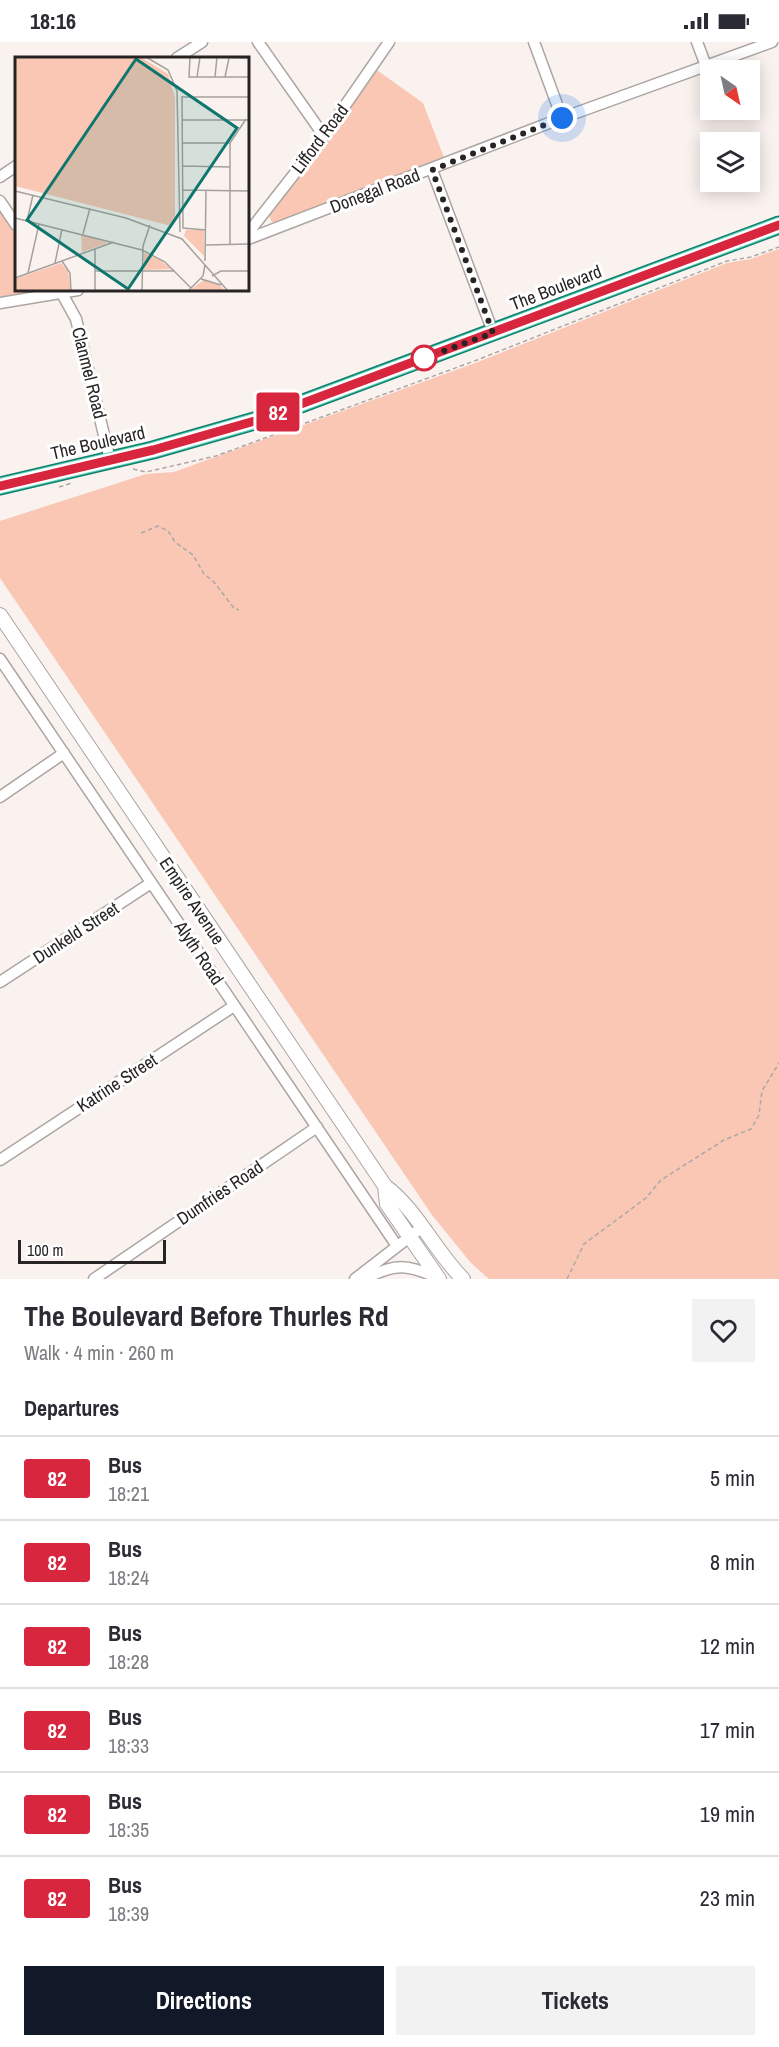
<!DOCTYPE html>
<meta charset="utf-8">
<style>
body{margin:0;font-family:"Archivo Narrow",sans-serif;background:#f2f2f3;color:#2b2b33;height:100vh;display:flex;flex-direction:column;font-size:22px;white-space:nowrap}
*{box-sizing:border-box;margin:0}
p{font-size:20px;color:#7c7c81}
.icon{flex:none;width:33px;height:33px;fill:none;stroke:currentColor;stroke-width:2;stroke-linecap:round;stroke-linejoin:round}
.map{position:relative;height:1237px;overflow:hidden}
.drawer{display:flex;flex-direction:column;background:#fff;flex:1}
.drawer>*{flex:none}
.badge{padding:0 12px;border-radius:4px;font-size:21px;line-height:39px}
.needle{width:39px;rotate:146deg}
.fabs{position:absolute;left:700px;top:18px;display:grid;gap:12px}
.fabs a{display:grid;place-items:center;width:60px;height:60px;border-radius:0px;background:#fff;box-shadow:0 3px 15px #0003;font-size:30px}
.scale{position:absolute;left:18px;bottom:15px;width:148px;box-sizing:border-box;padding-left:6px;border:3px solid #272423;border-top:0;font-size:16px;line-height:21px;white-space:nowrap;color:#272423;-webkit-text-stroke:4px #fff;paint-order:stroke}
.you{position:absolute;width:30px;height:30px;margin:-15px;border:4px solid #fff;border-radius:50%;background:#1a73e8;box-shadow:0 0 0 9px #1a73e833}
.map>.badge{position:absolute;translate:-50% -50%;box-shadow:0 0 0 3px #fff}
h2{padding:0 24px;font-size:22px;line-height:54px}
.round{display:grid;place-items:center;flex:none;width:63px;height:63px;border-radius:0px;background:#f2f2f3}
.headline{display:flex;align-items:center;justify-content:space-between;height:102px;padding:0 24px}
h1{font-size:28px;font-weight:800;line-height:45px}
.button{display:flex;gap:12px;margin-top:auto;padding:12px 24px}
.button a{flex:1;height:69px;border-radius:0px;background:#111827;color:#fff;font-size:24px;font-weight:800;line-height:69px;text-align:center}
.button a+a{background:#f2f2f3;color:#2b2b33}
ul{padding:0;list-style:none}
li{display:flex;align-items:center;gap:18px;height:84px;padding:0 24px;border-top:2px solid #e1e1e2}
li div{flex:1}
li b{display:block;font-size:22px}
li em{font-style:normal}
li .badge{min-width:66px;font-weight:700;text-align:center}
.status{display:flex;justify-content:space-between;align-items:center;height:42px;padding:0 30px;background:#fff;direction:ltr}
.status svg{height:16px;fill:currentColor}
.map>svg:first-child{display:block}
.green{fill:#f9c7b4}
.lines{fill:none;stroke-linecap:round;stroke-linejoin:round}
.street-casing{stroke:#aca5a2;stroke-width:13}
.secondary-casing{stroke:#aca5a2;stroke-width:16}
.primary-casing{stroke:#0e826c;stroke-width:19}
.path{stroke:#ada7a5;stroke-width:1.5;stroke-dasharray:4.5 3;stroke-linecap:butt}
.street{stroke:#fff;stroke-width:10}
.secondary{stroke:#fff;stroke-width:14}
.primary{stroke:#66d2be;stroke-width:16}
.line-casing{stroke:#fff;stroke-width:14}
.line{stroke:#d7263d;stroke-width:9}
.walk{stroke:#272423;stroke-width:6;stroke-dasharray:0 10.8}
.stop-dot{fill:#fff;stroke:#d7263d;stroke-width:3}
.labels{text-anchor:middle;stroke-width:6;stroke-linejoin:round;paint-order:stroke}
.street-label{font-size:18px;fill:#272423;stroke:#fff}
.inset-road{fill:none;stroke:#a6a09d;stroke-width:1.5}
.view{fill:#0f766e;fill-opacity:0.15;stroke:#0f766e;stroke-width:3}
.inset-edge{fill:none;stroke:#272423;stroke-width:3}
</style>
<div class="status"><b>18:16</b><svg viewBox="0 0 49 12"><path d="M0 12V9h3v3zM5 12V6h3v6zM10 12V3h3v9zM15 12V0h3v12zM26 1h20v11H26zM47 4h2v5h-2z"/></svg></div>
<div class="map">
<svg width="779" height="1237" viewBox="0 0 779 1237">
<rect width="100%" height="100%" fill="#faf2ef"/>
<path class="green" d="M 374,26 L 423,61 L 445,118 L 281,180 L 272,180 L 268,172 Z
M 0,169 L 16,193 L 16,248 L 44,248 L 41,250 L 0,255 Z
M 779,207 L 779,1237 L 489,1237 L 471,1221 L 432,1173 L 0,536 L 0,479 L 146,432 L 174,430 L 478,320 L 727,221 L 751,217 Z"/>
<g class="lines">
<defs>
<path id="street" d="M 258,0 L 324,94
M 534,0 L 562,76
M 697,0 L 706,24
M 177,16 L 202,0
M 432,128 L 493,290
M 0,135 L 16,124
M 0,159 L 16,183
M 248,191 L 324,94 L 389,0
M 248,197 L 562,76 L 772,0
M 60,248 L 76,277 L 110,418
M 0,261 L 78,248
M 0,617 L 397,1204
M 0,755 L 64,711
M 0,940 L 151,841
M 0,1118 L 234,964
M 94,1237 L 317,1085
M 355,1237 L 421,1186
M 365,1237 C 394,1221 408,1222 438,1236"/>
<path id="secondary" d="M 0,573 L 385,1144 C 417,1168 435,1209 463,1237
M 385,1144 L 387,1162 L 439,1237"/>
<path id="primary" d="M 0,444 L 153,408 L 258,378 L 779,183"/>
</defs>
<use href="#street" class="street-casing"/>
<use href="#secondary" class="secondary-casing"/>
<use href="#primary" class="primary-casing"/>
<path class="path" d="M 133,427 L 146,430 L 216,414 L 477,318 L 727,219 L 751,215 L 779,205
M 59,445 L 72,441
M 141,491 L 158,484 L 168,489 L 175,500 L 193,513 L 204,532 L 213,539 L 234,566 L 239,568
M 567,1237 L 584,1202 L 646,1156 L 661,1138 L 724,1098 L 751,1087 L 759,1073 L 762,1049 L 779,1021"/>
<use href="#street" class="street"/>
<use href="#secondary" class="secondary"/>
<use href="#primary" class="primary"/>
</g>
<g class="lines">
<defs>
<path id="line" d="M 0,444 L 153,408 L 258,378 L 779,183"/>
</defs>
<use href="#line" class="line-casing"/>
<use href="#line" class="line"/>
<path class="walk" d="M 424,316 L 493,291 L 432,128 L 562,76"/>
</g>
<circle class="stop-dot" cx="424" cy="316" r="12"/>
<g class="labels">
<g class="street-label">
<text transform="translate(320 97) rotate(-53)" y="6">Lifford Road</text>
<text transform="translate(375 149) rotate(-21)" y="6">Donegal Road</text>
<text transform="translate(556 246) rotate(-21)" y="6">The Boulevard</text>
<text transform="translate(89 331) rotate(76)" y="6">Clanmel Road</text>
<text transform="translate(98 401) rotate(-13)" y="6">The Boulevard</text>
<text transform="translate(192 859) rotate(56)" y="6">Empire Avenue</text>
<text transform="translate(76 891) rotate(-33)" y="6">Dunkeld Street</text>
<text transform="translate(199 911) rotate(56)" y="6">Alyth Road</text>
<text transform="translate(117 1041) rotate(-33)" y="6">Katrine Street</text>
<text transform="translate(220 1151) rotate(-34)" y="6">Dumfries Road</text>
</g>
</g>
<g transform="translate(15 15)">
<rect width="234" height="234" fill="#faf2ef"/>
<path d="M 0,0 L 126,0 L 153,17 L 160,41 L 160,165 L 156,169 L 0,129 ZM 171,173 L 189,173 L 189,199 L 169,179 ZM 66,177 L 93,186 L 67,195 ZM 129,196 L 143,202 L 157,212 L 129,213 ZM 46,206 L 53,214 L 56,234 L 0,234 L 0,222 ZM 190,222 L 206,229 L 210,234 L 174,234 Z" fill="#f9c7b4"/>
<path class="inset-road" d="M 131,0 L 153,13 L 162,34 L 165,175M 175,0 L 174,20 L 234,20M 208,0 L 234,1M 182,20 L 185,0M 200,20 L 202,0M 210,20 L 214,1M 166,40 L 234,40M 167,40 L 168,171 L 191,173M 167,63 L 234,63M 167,86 L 215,86M 167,109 L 215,110M 167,133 L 234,134M 0,134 L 111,161 L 167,182 L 213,234M 0,161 L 127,193 L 150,205 L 176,231M 12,164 L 18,138M 68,177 L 75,151M 191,188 L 234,187M 215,188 L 215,86 L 231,62M 80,191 L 80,234M 47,204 L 55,216 L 56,234M 190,204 L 191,133M 40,206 L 47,172M 80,214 L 160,214M 13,216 L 24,167M 197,219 L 206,214 L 234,214M 0,221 L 99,185M 186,222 L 206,228M 127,234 L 128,189 L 135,168M 173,234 L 188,219 L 190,208"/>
<path class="view" d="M 121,2 L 222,71 L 113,232 L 12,163 Z"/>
<rect width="234" height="234" class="inset-edge"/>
</g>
</svg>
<div class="fabs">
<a><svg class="needle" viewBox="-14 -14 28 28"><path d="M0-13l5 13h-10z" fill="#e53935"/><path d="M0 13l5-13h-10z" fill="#7c7c81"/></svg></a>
<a><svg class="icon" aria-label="layers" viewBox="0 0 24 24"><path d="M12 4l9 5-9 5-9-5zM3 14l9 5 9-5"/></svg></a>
</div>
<div class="scale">100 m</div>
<div class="you" style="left:562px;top:76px"></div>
<b class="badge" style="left:278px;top:370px;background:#d7263d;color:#fff">82</b>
</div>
<section class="drawer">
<div class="headline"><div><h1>The Boulevard Before Thurles Rd</h1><p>Walk · 4 min · 260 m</p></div><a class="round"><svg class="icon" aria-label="heart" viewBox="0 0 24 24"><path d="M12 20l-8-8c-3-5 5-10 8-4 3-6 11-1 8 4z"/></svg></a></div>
<h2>Departures</h2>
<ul>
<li><span class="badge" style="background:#d7263d;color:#fff">82</span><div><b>Bus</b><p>18:21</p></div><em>5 min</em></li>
<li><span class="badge" style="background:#d7263d;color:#fff">82</span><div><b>Bus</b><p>18:24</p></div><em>8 min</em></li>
<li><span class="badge" style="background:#d7263d;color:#fff">82</span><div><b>Bus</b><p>18:28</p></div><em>12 min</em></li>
<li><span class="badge" style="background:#d7263d;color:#fff">82</span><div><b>Bus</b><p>18:33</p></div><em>17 min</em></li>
<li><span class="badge" style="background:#d7263d;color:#fff">82</span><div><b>Bus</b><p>18:35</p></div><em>19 min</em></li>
<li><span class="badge" style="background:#d7263d;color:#fff">82</span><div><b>Bus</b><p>18:39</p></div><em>23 min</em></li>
</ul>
<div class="button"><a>Directions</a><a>Tickets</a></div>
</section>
